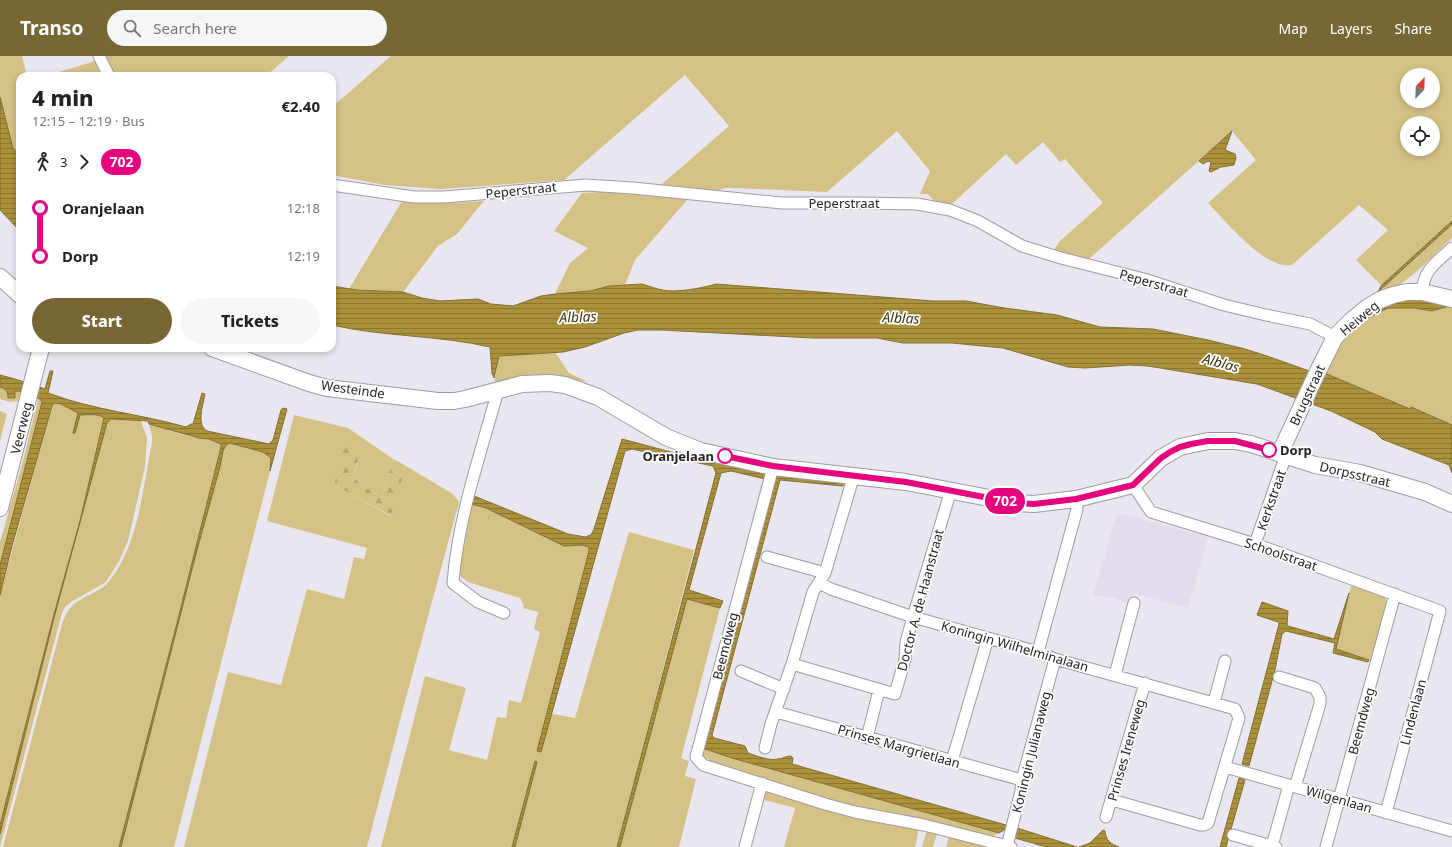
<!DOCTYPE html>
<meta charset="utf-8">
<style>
body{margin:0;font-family:"Noto Sans",sans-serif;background:#f6f6f6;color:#222;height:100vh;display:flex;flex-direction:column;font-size:15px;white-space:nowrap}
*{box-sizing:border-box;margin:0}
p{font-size:13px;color:#767676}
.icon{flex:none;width:22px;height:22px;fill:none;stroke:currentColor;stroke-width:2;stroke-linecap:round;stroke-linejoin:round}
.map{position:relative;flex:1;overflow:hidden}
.details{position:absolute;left:16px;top:16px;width:320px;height:280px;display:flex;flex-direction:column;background:#fff;border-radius:12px;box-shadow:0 2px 6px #0003}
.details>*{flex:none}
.badge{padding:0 8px;border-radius:13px;font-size:14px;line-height:26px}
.needle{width:26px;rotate:23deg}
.buttons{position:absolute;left:1400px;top:12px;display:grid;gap:8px}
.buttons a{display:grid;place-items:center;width:40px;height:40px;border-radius:50%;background:#fff;box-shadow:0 2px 6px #0003;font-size:20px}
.map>.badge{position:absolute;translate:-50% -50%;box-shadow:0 0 0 2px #fff}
.legs{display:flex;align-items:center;gap:6px;height:44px;padding:0 16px;font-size:13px}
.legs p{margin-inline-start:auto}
.headline{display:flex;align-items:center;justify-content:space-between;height:68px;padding:0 16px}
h1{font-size:22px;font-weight:800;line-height:30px}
.primary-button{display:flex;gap:8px;margin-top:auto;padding:8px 16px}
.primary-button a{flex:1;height:46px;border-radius:24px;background:#766735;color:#fff;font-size:16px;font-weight:800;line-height:46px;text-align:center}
.primary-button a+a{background:#f6f6f6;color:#222}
ul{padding:0 16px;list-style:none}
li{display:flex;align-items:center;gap:14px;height:48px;font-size:15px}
li i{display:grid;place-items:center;width:6px;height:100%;margin:0 5px;background:currentColor}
li i::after{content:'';width:10px;height:10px;margin:-5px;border:3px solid;border-radius:50%;background:#fff}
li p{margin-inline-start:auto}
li:first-child i{background:linear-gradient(#0000 50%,currentColor 0)}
li:last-child i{background:linear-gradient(currentColor 50%,#0000 0)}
header{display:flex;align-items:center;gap:24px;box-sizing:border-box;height:56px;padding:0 20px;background:#766735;color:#fff}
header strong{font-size:19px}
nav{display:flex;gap:22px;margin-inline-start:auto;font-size:14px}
.search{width:280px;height:36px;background:#f6f6f6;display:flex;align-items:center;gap:10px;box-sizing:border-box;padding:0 14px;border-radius:22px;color:#767676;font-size:15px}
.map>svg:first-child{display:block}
.built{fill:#e3dbeb}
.grass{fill:#d3c186;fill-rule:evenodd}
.forest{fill:url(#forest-firs)}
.water{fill:url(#water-rules);stroke:#827034}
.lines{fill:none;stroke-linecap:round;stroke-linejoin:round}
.street-casing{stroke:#9e9aa2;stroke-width:13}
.secondary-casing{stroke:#9e9aa2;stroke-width:18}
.street{stroke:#fff;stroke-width:11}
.secondary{stroke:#fff;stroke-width:16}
.line-1-casing{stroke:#fff;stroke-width:9}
.line-1{stroke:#e6007e;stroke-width:6}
.stop-1-dot{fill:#fff;stroke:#e6007e;stroke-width:2}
.labels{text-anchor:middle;stroke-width:3.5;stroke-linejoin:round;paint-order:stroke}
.street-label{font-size:13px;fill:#252427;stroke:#fff}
.stop-label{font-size:13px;font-weight:bold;fill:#252427;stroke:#fff;text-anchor:start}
.water-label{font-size:14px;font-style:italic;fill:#413611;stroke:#fff}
</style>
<header>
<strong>Transo</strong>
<div class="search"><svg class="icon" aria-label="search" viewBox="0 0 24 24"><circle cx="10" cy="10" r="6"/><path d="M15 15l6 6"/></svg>Search here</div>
<nav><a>Map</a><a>Layers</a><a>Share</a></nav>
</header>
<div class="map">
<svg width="1452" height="791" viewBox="0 0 1452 791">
<defs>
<pattern id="forest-firs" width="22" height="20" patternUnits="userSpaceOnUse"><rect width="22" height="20" fill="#d3c186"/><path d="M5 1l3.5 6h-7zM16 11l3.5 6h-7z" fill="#b5a674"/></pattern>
<pattern id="water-rules" width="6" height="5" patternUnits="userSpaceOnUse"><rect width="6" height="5" fill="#aa913a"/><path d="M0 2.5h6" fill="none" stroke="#8a7631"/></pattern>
</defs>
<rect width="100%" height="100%" fill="#eae6ef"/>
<path class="built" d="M 1117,457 L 1122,458 L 1208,481 L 1188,552 L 1135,538 L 1126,546 L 1109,541 L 1109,542 L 1093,539 Z"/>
<path class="grass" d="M 0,0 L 22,0 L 27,20 L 20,20 L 20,100 L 13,92 L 0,41 Z
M 103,0 L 289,0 L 266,20 L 113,20 Z
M 391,0 L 1452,0 L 1452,182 C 1434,198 1409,227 1387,235 L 1356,204 L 1388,174 L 1359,149 L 1292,209 C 1266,215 1225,164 1208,147 L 1256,104 L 1232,75 L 1088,204 L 1053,196 L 1059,186 L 1103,147 L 1065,103 L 1060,106 L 1043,86 L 1016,109 L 1006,98 L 952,148 L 935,146 L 928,138 L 920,138 L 930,115 L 897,75 L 827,136 L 736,132 L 725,132 L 716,135 L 661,129 L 729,70 L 685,19 L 564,124 L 441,133 L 385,129 L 332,119 L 332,51 ZM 1407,19 L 1433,19 L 1433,45 L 1407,45 ZM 1407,67 L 1433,67 L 1433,93 L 1407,93 Z
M 95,5 L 103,20 L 46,20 Z
M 601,136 L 657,140 L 687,144 L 635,204 L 625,229 L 609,230 L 590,235 L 555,238 L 570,207 L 588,192 L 554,175 L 582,137 Z
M 402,145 L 452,147 L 484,145 L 457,178 L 438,190 L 403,236 L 349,233 Z
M 1449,250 L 1452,252 L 1452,369 L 1411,351 L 1410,353 L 1322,316 L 1345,282 L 1369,255 L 1372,260 L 1387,252 L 1415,252 L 1432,255 Z
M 555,296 L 569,317 L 588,326 L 562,321 L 494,328 L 499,300 Z
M 0,331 C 7,333 8,335 8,342 L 15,335 L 21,336 L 18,345 L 10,346 L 0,343 Z
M 38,343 L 40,343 L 42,346 L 0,509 L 0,486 L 22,409 Z
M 54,347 L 61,348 L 78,357 L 73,377 L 75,377 L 80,359 L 99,359 L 104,362 L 80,465 L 53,562 L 0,769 L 0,539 L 50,357 Z
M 0,355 L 7,358 L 0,385 Z
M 294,359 L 348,372 L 393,403 L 382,442 L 358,426 L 354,420 L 359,403 L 334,429 L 391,460 L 406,410 L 453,438 L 459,446 L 403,653 L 367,791 L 184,791 L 228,616 L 281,629 L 307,533 L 344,543 L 354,501 L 364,503 L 367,492 L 267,465 Z
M 111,363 L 141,365 L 147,382 L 145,411 L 128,485 L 119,505 L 106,526 L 71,546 L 65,551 L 62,557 L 0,791 L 0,778 L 55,558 L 107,367 Z
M 148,365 L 149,368 C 165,372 182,380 199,382 C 207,384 213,383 221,388 L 221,391 L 176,571 L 119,791 L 3,791 L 62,568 C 64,562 67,555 72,550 C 83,539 101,537 110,524 C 140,485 142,433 152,387 L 152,379 Z
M 230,387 C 243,391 262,392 271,402 L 270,415 L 174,791 L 121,791 L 197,494 L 220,411 L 223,395 L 226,389 Z
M 471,448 L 486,452 L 564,490 L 582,489 L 589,491 L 589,495 L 547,657 L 575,662 L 629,476 L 694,494 L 617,791 L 515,791 L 537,706 L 535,705 L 512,791 L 381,791 L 425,620 L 466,632 L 449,694 L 487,704 L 497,661 L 506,662 L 509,644 L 521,647 L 540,576 L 534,573 L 538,556 L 523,552 L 524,550 L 520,542 L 468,526 L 461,521 L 459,513 L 468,470 L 465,468 Z
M 1352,529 L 1385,541 L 1387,551 L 1370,604 L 1336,593 L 1349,537 Z
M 687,543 L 720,552 L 681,702 L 689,705 L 685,720 L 696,723 L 679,791 L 620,791 Z
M 702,692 L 732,702 L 999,777 L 993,780 L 986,780 L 953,770 L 855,753 L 824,744 L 789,731 L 713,706 L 703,701 L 701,698 Z
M 765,733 L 918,772 L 918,778 L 915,791 L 784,791 L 795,752 L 761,743 Z
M 931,773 L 938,775 L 933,791 L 922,791 L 926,777 Z
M 950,778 L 1003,791 L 946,791 Z"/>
<path class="forest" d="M 346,383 C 365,395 358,402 354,420 L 358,426 L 382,442 L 393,403 L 406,410 L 392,460 L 334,429 Z"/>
<path class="water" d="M 0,41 L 13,92 L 20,100 L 20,175 L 0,154 Z
M 1232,75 L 1225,94 L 1235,98 L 1236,101 L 1234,109 L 1221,111 L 1211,116 L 1209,115 L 1211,106 L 1208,105 L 1203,108 L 1199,105 Z
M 1452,165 L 1452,168 L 1378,236 L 1381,230 Z
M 642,228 C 649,230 656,233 663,234 C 676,237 703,232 716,228 L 933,245 L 966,245 L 1004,252 L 1057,259 L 1100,271 L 1153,273 L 1208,284 L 1245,293 L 1267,300 L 1312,316 L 1322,316 L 1410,353 L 1411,351 L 1452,369 L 1452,417 L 1449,409 L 1382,383 L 1375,376 L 1331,355 L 1257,328 L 1148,310 L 1130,309 L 1085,312 L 1068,311 L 1003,292 L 952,287 L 903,287 L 877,282 L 813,282 L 661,274 L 638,274 L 624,277 L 585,291 L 563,296 L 499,300 L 494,322 L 492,317 L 490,291 C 438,279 384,281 332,269 L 332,230 L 357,234 L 403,236 L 422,242 L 440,245 L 478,243 L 491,248 L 513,250 L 541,240 L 555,238 L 590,235 L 609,230 Z
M 1400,242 L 1417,242 L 1449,250 L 1432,255 L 1415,252 L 1388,252 L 1372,260 L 1370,257 Z
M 50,315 L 53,315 L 48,337 C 93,354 140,358 186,371 L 191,368 L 193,368 L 202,337 L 205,338 C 203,349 196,369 207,375 L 269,388 L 273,384 L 281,354 L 283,352 L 287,353 L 270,415 L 271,402 L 263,396 L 230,387 L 226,389 L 223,395 L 220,411 L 197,494 L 121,791 L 119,791 L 176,571 L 221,391 L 221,388 L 209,383 L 199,382 L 149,368 L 148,365 L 111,363 L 107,367 L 55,558 L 0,778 L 0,769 L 53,562 L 80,465 L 104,362 C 98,357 87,359 80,359 L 75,377 L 73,377 L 78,357 L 61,348 L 54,347 L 52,350 L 12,490 L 0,539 L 0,509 L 42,346 L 40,343 L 18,335 L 15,335 L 15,342 L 8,342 C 8,335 6,333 0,331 L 0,319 L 15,323 L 45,333 Z
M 622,383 L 682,399 L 781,419 L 843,426 L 843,430 L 780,424 L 712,679 L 714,682 L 745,690 L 748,697 C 757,700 768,705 778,703 C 783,703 785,700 791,700 L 793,702 L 792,708 L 1006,769 L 1004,774 L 999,777 L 732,702 L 702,692 L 774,425 L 731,415 L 721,417 L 689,534 L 723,545 L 720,552 L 687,543 L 620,791 L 617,791 L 716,417 L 713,410 L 632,393 L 625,395 L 541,696 L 537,695 L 589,495 L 589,491 L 582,489 L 564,490 L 486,452 L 471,448 L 474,440 L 568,478 L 585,481 L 591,479 L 594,473 Z
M 1349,537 L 1336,593 L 1369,604 L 1368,606 L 1333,597 L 1335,587 L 1286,575 L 1282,578 L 1275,614 L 1249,710 L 1242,708 L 1279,568 L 1278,566 L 1257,559 L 1262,546 L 1288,555 L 1287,569 L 1288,570 L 1334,583 Z
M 535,705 L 537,706 L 515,791 L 512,791 Z
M 1239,722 L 1245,724 L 1226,791 L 1220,791 Z
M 1014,771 L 1077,791 L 1046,791 L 1015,782 L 1014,779 Z
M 1103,774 L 1105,775 C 1106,785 1111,788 1119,791 L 1079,791 L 1090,787 Z"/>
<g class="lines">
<defs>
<path id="street" d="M 99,0 L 109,20
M 332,129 L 414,141 L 444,141 L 586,129 L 633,132 L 782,147 L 859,147 L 917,148 L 950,154 L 978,165 L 1022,190 L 1061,202 L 1144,223 L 1224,249 L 1266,259 L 1310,268 L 1335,281
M 1422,236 C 1424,213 1436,207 1452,192
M 498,334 C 481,397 458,461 453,527 L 478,546 L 504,557
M 773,411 L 696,701 L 703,709 L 825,748 L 855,756 L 924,769 L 1011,791
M 1133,429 L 1151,456 L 1255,488 L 1440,555 L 1386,757
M 1255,488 L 1286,399
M 767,501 L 825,517
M 819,527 L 831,533 L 913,561 L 1038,596 L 1055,603 L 1235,653 L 1239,662 L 1208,767 L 1204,769 L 1200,769 L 1112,744
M 1038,596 L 1077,453 L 1076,443
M 792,608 L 895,638 L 905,603 L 906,586 L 913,561 L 951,434
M 741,615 L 784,633
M 1115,619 L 1134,547
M 1279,621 L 1315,632 L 1320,641 L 1320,648 L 1295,731
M 1214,646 L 1225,605
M 776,656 L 1022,724
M 867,682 L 879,634
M 765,692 L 771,668 L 792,608 L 813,536 L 825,517 L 854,419
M 952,705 L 988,582
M 1225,711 L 1452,775
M 1106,761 L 1145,627
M 1233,779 L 1276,791
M 1007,790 L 1021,735 L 1022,724 L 1055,603
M 1272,790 L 1289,729
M 745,791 L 762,727
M 1326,791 L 1395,538"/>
<path id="secondary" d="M 0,221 L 20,239
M 212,292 L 309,327 L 327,332 L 438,345 L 454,345 L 465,343 L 522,328 L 550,327 L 565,329 L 598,341 L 666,381 L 701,395 L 773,411 L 906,426 L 1015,447 L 1034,448 L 1076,443 L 1133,429 L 1161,402 L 1180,391 L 1208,385 L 1235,385 L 1251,388 L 1315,409 L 1360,417 L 1425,436 L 1452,448
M 1280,397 L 1317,317 L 1335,281 L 1351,265 L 1368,251 L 1380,244 L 1393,239 L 1407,236 L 1422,236 L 1452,243
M 0,452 L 41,292"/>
</defs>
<use href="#street" class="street-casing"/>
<use href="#secondary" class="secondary-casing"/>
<use href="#street" class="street"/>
<use href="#secondary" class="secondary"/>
</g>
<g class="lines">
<defs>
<path id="line-1" d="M 725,400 L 773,410 L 906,426 L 1015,447 L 1034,448 L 1076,443 L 1133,429 L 1161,402 L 1170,396 L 1180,391 L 1191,388 L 1208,385 L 1235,385 L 1269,394"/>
</defs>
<use href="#line-1" class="line-1-casing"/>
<use href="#line-1" class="line-1"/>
</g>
<g class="stop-1-dot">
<circle cx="1269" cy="394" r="7"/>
<circle cx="725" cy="400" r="7"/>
</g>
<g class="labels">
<g class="street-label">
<text transform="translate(521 134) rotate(-6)" y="5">Peperstraat</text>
<text x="844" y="152">Peperstraat</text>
<text transform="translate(1154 227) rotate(16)" y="5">Peperstraat</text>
<text transform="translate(1359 262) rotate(-40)" y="5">Heiweg</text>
<text transform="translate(353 333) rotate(8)" y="5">Westeinde</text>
<text transform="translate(1307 339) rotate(-65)" y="5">Brugstraat</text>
<text transform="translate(21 372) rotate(-76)" y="5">Veerweg</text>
<text transform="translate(1355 418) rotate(13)" y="5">Dorpsstraat</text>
<text transform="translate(1271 444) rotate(-71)" y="5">Kerkstraat</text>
<text transform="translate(1281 498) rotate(19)" y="5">Schoolstraat</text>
<text transform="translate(920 544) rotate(-75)" y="5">Doctor A. de Haanstraat</text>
<text transform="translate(725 590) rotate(-76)" y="5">Beemdweg</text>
<text transform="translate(1015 590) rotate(16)" y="5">Koningin Wilhelminalaan</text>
<text transform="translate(1413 656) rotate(-75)" y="5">Lindenlaan</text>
<text transform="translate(1361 665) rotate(-75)" y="5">Beemdweg</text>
<text transform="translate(899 690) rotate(16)" y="5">Prinses Margrietlaan</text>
<text transform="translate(1126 694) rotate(-74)" y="5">Prinses Ireneweg</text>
<text transform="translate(1031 696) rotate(-76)" y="5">Koningin Julianaweg</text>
<text transform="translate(1339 743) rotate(16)" y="5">Wilgenlaan</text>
</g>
<g class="stop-label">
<text x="1280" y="399">Dorp</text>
<text x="714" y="405" text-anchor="end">Oranjelaan</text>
</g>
<g class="water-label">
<text transform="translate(578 261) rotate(-2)" y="5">Alblas</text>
<text transform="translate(901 262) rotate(2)" y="5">Alblas</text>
<text transform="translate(1221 307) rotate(15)" y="5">Alblas</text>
</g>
</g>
</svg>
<div class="buttons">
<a><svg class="needle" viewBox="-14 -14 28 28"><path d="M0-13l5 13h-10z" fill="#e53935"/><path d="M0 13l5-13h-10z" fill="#767676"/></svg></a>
<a><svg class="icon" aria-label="locate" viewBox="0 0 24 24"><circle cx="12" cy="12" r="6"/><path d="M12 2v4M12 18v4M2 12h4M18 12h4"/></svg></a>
</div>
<b class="badge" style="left:1005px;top:445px;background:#e6007e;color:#fff">702</b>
<section class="details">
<div class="headline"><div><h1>4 min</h1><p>12:15 – 12:19 · Bus</p></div><b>€2.40</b></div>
<div class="legs"><svg class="icon" aria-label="walk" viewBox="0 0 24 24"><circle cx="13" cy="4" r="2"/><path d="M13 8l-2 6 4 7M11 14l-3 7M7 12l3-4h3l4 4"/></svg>3<svg class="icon" aria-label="forward" viewBox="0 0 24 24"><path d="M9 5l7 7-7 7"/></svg><b class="badge" style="background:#e6007e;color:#fff">702</b></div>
<ul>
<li><i style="color:#e6007e"></i><b>Oranjelaan</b><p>12:18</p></li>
<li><i style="color:#e6007e"></i><b>Dorp</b><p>12:19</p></li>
</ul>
<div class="primary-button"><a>Start</a><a>Tickets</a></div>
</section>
</div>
